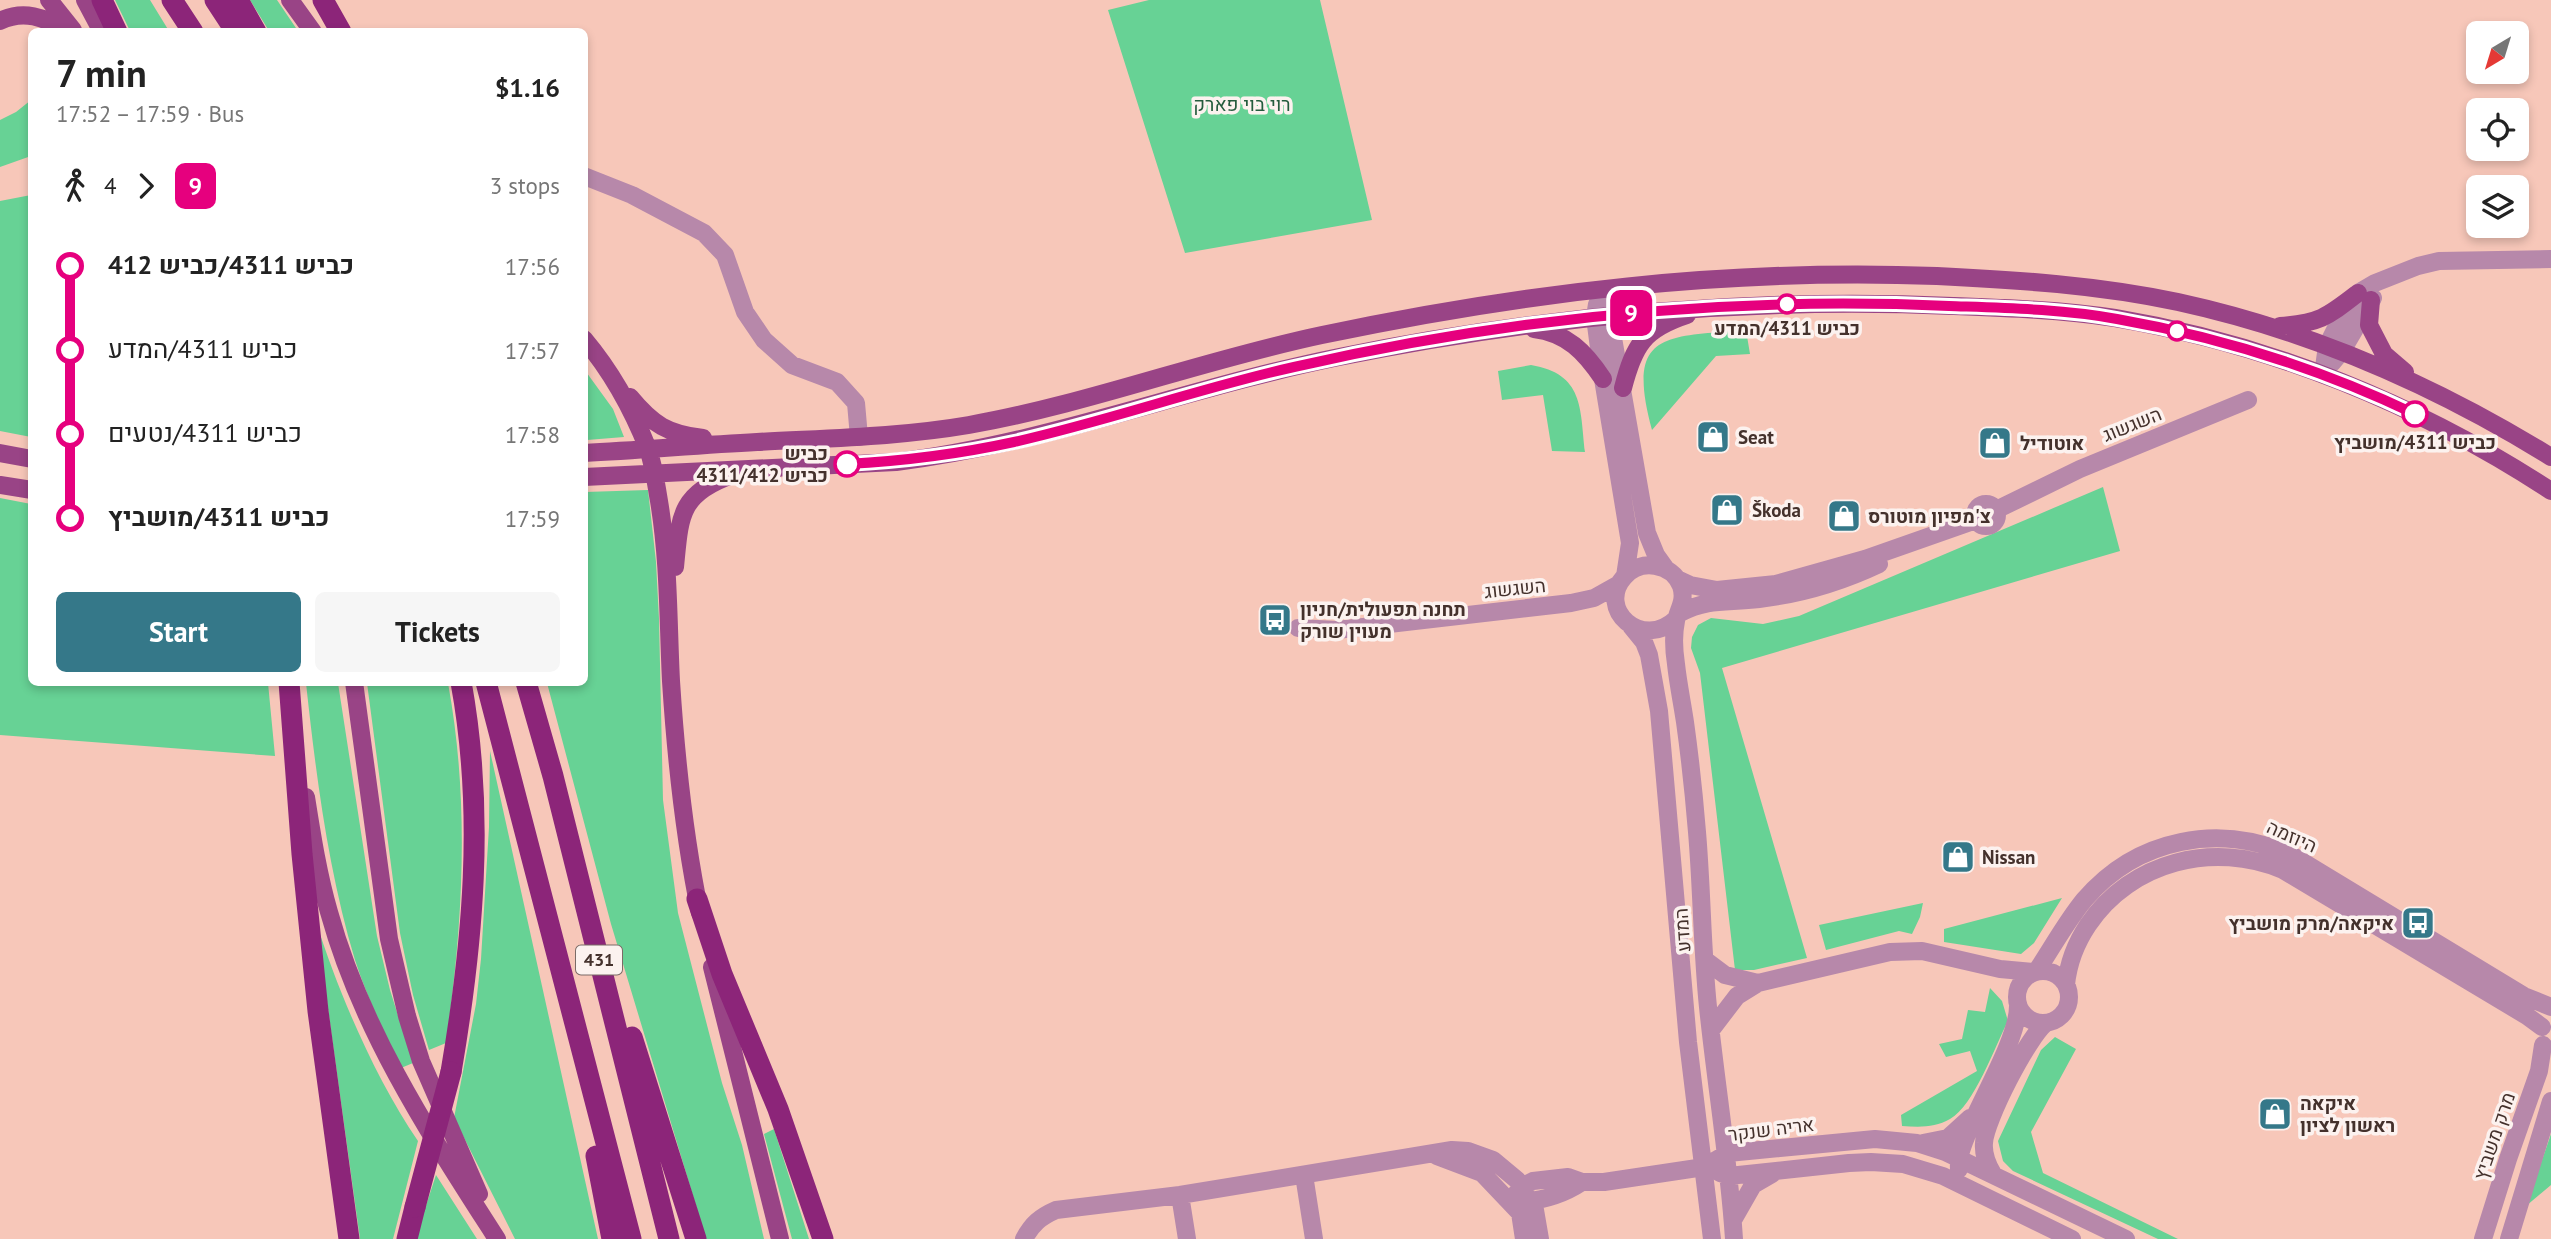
<!DOCTYPE html>
<meta charset="utf-8">
<style>
body{margin:0;font-family:"PT Sans",Heebo,sans-serif;background:#f6f6f6;color:#222;height:100vh;display:flex;flex-direction:column;font-size:26px;white-space:nowrap}
*{box-sizing:border-box;margin:0}
p{font-size:23px;color:#767676}
.icon{flex:none;width:38px;height:38px;fill:none;stroke:currentColor;stroke-width:2;stroke-linecap:round;stroke-linejoin:round}
.map{position:relative;flex:1;overflow:hidden}
.details{position:absolute;left:28px;top:28px;width:560px;height:658px;display:flex;flex-direction:column;background:#fff;border-radius:10px;box-shadow:0 4px 10px #0003}
.details>*{flex:none}
.badge{padding:0 14px;border-radius:10px;font-size:24px;line-height:46px}
.needle{width:46px;rotate:218deg}
.buttons{position:absolute;left:2466px;top:21px;display:grid;gap:14px}
.buttons a{display:grid;place-items:center;width:63px;height:63px;border-radius:10px;background:#fff;box-shadow:0 4px 10px #0003;font-size:35px}
.map>.badge{position:absolute;translate:-50% -50%;box-shadow:0 0 0 4px #fff}
.legs{display:flex;align-items:center;gap:10px;height:77px;padding:0 28px;font-size:23px}
.legs p{margin-inline-start:auto}
.headline{display:flex;align-items:center;justify-content:space-between;height:119px;padding:0 28px}
h1{font-size:38px;font-weight:700;line-height:52px}
.cta{display:flex;gap:14px;margin-top:auto;padding:14px 28px}
.cta a{flex:1;height:80px;border-radius:10px;background:#357889;color:#fff;font-size:28px;font-weight:700;line-height:80px;text-align:center}
.cta a+a{background:#f6f6f6;color:#222}
ul{padding:0 28px;list-style:none}
li{display:flex;align-items:center;gap:24px;height:84px;font-size:26px}
li i{display:grid;place-items:center;width:10px;height:100%;margin:0 9px;background:currentColor}
li i::after{content:'';width:18px;height:18px;margin:-9px;border:5px solid;border-radius:50%;background:#fff}
li p{margin-inline-start:auto}
li:first-child i{background:linear-gradient(#0000 50%,currentColor 0)}
li:last-child i{background:linear-gradient(currentColor 50%,#0000 0)}
.map>svg:first-child{display:block}
.green{fill:#67d295}
.lines{fill:none;stroke-linecap:round;stroke-linejoin:round}
.minor{stroke:#b788aa;stroke-width:18}
.major{stroke:#994486;stroke-width:18}
.highway{stroke:#8c2579;stroke-width:21}
.highway-bridge{stroke:#8c2579;stroke-width:21}
.line-1-casing{stroke:#fff;stroke-width:16}
.line-1{stroke:#e6007e;stroke-width:10}
.stop-1-dot{fill:#fff;stroke:#e6007e;stroke-width:3.5}
.labels{text-anchor:middle;stroke-width:7;stroke-linejoin:round;paint-order:stroke}
.shield{fill:#fcf2ef;stroke:#7b6b66;stroke-width:2}
.shield-label{font-size:18px;font-weight:bold;fill:#44312c}
.park-label{font-size:19px;fill:#245c3d;stroke:#fcf2ef}
.stop-label{font-size:19px;font-weight:bold;fill:#44312c;stroke:#fcf2ef}
.street-label{font-size:19px;fill:#44312c;stroke:#fcf2ef}
.poi-label{font-size:19px;font-weight:bold;fill:#44312c;stroke:#fcf2ef;text-anchor:start}
</style>
<div class="map">
<svg width="2551" height="1239" viewBox="0 0 2551 1239">
<rect width="100%" height="100%" fill="#f7c7b9"/>
<path class="green" d="M 115,0 L 150,0 L 169,31 L 130,31 Z
M 250,0 L 277,0 L 298,31 L 269,31 Z
M 1149,0 L 1320,0 L 1372,220 L 1185,253 L 1108,10 Z
M 31,100 L 31,156 L 0,167 L 0,120 L 16,112 Z
M 31,195 L 32,195 L 31,437 L 0,431 L 0,201 Z
M 1746,330 L 1750,354 L 1716,356 L 1652,430 C 1625,331 1665,337 1746,330 Z
M 1531,365 C 1584,374 1580,408 1585,452 L 1552,451 L 1543,395 L 1502,400 L 1498,371 Z
M 584,369 L 613,409 L 624,437 L 587,440 L 584,431 Z
M 2103,487 L 2120,551 L 1722,668 L 1807,958 L 1754,970 L 1735,970 L 1700,673 L 1691,648 L 1692,637 L 1698,625 L 1711,618 L 1763,624 L 1799,616 Z
M 648,490 L 656,562 L 659,619 L 663,800 L 678,913 L 722,1083 L 742,1145 L 764,1239 L 706,1239 L 611,924 L 547,683 L 584,682 L 585,492 Z
M 0,498 L 31,504 L 32,682 L 268,683 L 275,756 L 0,735 Z
M 306,683 L 338,683 L 377,936 L 390,990 L 413,1063 L 401,1068 C 384,1033 367,997 355,960 C 328,870 316,775 306,683 Z
M 367,683 L 448,683 C 470,802 463,924 446,1043 L 429,1050 L 413,995 L 400,933 Z
M 490,751 L 598,1239 L 515,1239 L 454,1118 L 476,1004 L 481,959 L 489,827 Z
M 2062,898 L 2034,943 L 2021,954 L 1944,942 L 1944,929 Z
M 1923,903 L 1920,917 L 1912,934 L 1899,931 L 1826,950 L 1819,925 Z
M 316,922 C 339,994 375,1078 418,1141 L 393,1239 L 360,1239 Z
M 1990,988 L 2002,1001 L 2008,1021 C 1995,1046 1974,1106 1950,1119 C 1935,1128 1919,1127 1902,1126 L 1901,1115 L 1977,1071 L 1970,1051 L 1946,1057 L 1939,1044 L 1962,1039 L 1968,1010 L 1985,1012 Z
M 2055,1037 L 2076,1049 L 2031,1132 L 2043,1173 L 2178,1239 L 2158,1239 L 2013,1171 L 2003,1161 L 1998,1141 L 2041,1050 Z
M 774,1129 L 809,1239 L 792,1239 L 764,1134 Z
M 2551,1134 L 2551,1185 L 2526,1206 Z
M 436,1175 L 477,1239 L 415,1239 Z"/>
<g class="lines">
<path class="minor" d="M 584,176 L 632,195 L 704,233 L 725,255 L 745,312 L 764,340 L 792,365 L 837,382 L 856,403 L 859,437
M 1598,290 L 1609,315 L 1647,533 L 1656,555 L 1666,569
M 1597,304 L 1595,317 L 1603,379 L 1630,543 L 1625,576
M 2332,363 L 2342,351 L 2373,298
M 2323,374 L 2327,346 L 2341,318 L 2358,293 L 2375,283 L 2418,266 L 2439,261 L 2551,259
M1975 515a11 11 0 1 1 22 0a11 11 0 1 1-22 0Z
M 1996,510 L 2080,469 L 2248,400
M 1677,579 L 1690,585 L 1717,590 L 1776,584 L 1865,559 L 1976,520
M 1680,613 C 1709,598 1727,603 1759,599 C 1800,594 1841,582 1879,564
M 1676,619 C 1642,651 1596,609 1624,577 C 1640,558 1672,563 1681,586 C 1686,601 1678,609 1676,621 C 1673,635 1674,651 1676,664 C 1678,683 1682,702 1685,722 C 1690,758 1694,795 1697,832 C 1702,890 1702,949 1708,1007 C 1716,1085 1729,1161 1734,1239
M 1631,626 L 1644,642 L 1649,655 L 1659,711 L 1688,1042 L 1712,1239
M 1298,628 L 1337,630 L 1571,603 L 1594,598 L 1619,584
M 1705,960 L 1725,975 L 1758,983
M2017 997a26 26 0 1 1 52 0a26 26 0 1 1-52 0Z
M 2036,972 C 2052,948 2066,922 2084,900 C 2137,838 2220,822 2293,856 L 2524,996 L 2551,1007
M 2066,985 C 2068,964 2076,943 2088,925 C 2131,861 2214,841 2283,870 L 2527,1016 L 2542,1027
M 1711,1030 L 1737,996 L 1758,983 L 1890,952 L 1922,951 L 2000,969 L 2033,972
M 1923,1143 L 1948,1138 L 1970,1118
M 1437,1156 L 1482,1173 L 1520,1213 L 1524,1239
M 1959,1169 C 1958,1155 1963,1145 1968,1132 C 1981,1099 2018,1038 2018,1006
M 1720,1173 L 1729,1176 L 1849,1163 L 1871,1162 L 1903,1164 L 1943,1176 L 2072,1239
M 1993,1174 C 1987,1164 1983,1155 1984,1143 C 1985,1121 2028,1037 2046,1023
M 1304,1175 L 1314,1239
M 1180,1195 L 1187,1239
M 1510,1202 L 1521,1187 L 1533,1181 L 1568,1177 L 1582,1182 L 1604,1182 L 1704,1167 L 1728,1153 L 1875,1139 L 1917,1143 L 1945,1152 L 2126,1239
M 1519,1202 C 1541,1201 1564,1194 1582,1182
M 1733,1220 L 1753,1185 L 1772,1174
M 1024,1239 C 1032,1224 1040,1217 1056,1210 L 1180,1195 L 1452,1150 L 1468,1151 L 1493,1160 L 1517,1180 L 1535,1210 L 1540,1239
M 2483,1239 L 2508,1159 L 2539,1071 L 2543,1045
M 2509,1239 L 2551,1101"/>
<path class="major" d="M 49,0 L 73,30
M 85,0 L 102,32
M 290,0 L 313,32
M 0,21 C 22,10 46,16 65,32
M 2371,300 L 2369,325 L 2384,354 L 2405,372
M 2280,326 C 2320,323 2327,317 2358,293
M 1534,329 C 1567,333 1585,352 1603,379
M 584,339 C 611,371 633,411 648,449 C 654,466 656,484 659,501 C 669,561 668,621 671,681 C 676,759 684,836 700,913
M 1623,388 C 1634,345 1644,329 1687,315
M 630,397 C 653,425 668,434 703,438
M 0,453 L 32,459
M 584,453 C 642,450 699,445 757,442 C 828,438 899,437 969,425 C 1088,404 1203,360 1322,335 C 1526,292 1729,268 1937,276 C 2018,280 2098,285 2178,302 C 2311,331 2436,386 2551,457
M 584,477 L 896,462 C 1048,443 1190,387 1339,357 C 1541,316 1747,297 1953,306 C 2007,308 2062,310 2115,318 C 2270,344 2420,405 2551,491
M 0,485 L 32,490
M 675,567 C 680,516 679,494 732,475
M 354,682 L 389,939 L 407,1016 L 421,1061 L 479,1194
M 306,797 C 312,835 318,874 329,912 C 362,1032 431,1136 497,1239
M 712,967 L 780,1239"/>
<path class="highway" d="M 102,0 L 117,32
M 172,0 L 193,32
M 215,0 L 236,32
M 238,0 L 256,32
M 323,0 L 341,32
M 289,682 L 302,854 L 318,1011 L 349,1239
M 486,682 L 631,1239
M 526,682 L 553,776 L 669,1239
M 697,899 L 722,974 L 778,1109 L 823,1239
M 632,1037 L 696,1239
M 451,1072 C 473,943 485,813 461,682
M 596,1156 L 612,1239
M 407,1239 L 415,1207"/>
<path class="highway-bridge" d="M 415,1207 L 451,1072"/>
</g>
<g class="lines">
<defs>
<path id="line-1" d="M 847,464 C 904,461 959,454 1014,442 C 1108,421 1200,388 1294,367 C 1508,318 1729,296 1949,306 C 2005,308 2062,309 2117,319 C 2220,337 2321,369 2415,414"/>
</defs>
<use href="#line-1" class="line-1-casing"/>
<use href="#line-1" class="line-1"/>
</g>
<defs>
<symbol id="shop-square" viewBox="-11 -11 22 22"><rect x="-9" y="-9" width="18" height="18" rx="4" fill="#357889" stroke="#fcf2ef"/><path d="M-5-2.5h2.3a2.7 3.5 0 0 1 5.4 0H5L5.5 6h-11ZM-1.5-2.5h3a1.5 2.3 0 0 0-3 0Z" fill="#fff"/></symbol>
<symbol id="bus-square" viewBox="-11 -11 22 22"><rect x="-9" y="-9" width="18" height="18" rx="4" fill="#357889" stroke="#fcf2ef"/><path d="M-5-6H5V4H4V6H2V4H-2V6H-4V4H-5ZM-3.5-4V0h7V-4ZM-3.5 1.2v1.5H-2V1.2ZM2 1.2v1.5H3.5V1.2Z" fill="#fff"/></symbol>
</defs>
<g fill-rule="evenodd">
<use href="#shop-square" x="1694" y="418" width="38" height="38"/>
<use href="#shop-square" x="1976" y="424" width="38" height="38"/>
<use href="#shop-square" x="1708" y="491" width="38" height="38"/>
<use href="#shop-square" x="1825" y="497" width="38" height="38"/>
<use href="#bus-square" x="1256" y="601" width="38" height="38"/>
<use href="#shop-square" x="1939" y="838" width="38" height="38"/>
<use href="#bus-square" x="2399" y="904" width="38" height="38"/>
<use href="#shop-square" x="2256" y="1095" width="38" height="38"/>
</g>
<g class="stop-1-dot">
<circle cx="1787" cy="304" r="9"/>
<circle cx="2177" cy="331" r="9"/>
<circle cx="2415" cy="414" r="12"/>
<circle cx="847" cy="464" r="12"/>
</g>
<g class="labels">
<rect class="shield" x="576" y="945.5" width="46" height="29" rx="5"/>
<g class="shield-label">
<text x="599" y="966">431</text>
</g>
<g class="park-label">
<text x="1242" y="111">רוי בוי פארק</text>
</g>
<g class="stop-label">
<text x="1787" y="335">כביש 4311/המדע</text>
<text x="2415" y="449">כביש 4311/מושביץ</text>
<text x="828" y="460" text-anchor="end">כביש<tspan x="828" dy="22">4311/כביש 412</tspan></text>
</g>
<g class="street-label">
<text transform="translate(2132 424) rotate(-22)" y="7">השגשוג</text>
<text transform="translate(1515 588) rotate(-6)" y="7">השגשוג</text>
<text transform="translate(2292 836) rotate(24)" y="7">היוזמה</text>
<text transform="translate(1682 930) rotate(-94)" y="7">המדע</text>
<text transform="translate(1771 1129) rotate(-7)" y="7">אריה שנקר</text>
<text transform="translate(2494 1136) rotate(-71)" y="7">מרק משביץ</text>
</g>
<g class="poi-label">
<text x="1738" y="444">Seat</text>
<text x="2020" y="450">אוטודיל</text>
<text x="1752" y="517">Škoda</text>
<text x="1868" y="523">צ'מפיון מוטורס</text>
<text x="1300" y="616">תחנה תפעולית/חניון<tspan x="1300" dy="22">מעוין שורק</tspan></text>
<text x="1982" y="864">Nissan</text>
<text x="2394" y="930" text-anchor="end">איקאה/מרק מושביץ</text>
<text x="2300" y="1110">איקאה<tspan x="2300" dy="22">ראשון לציון</tspan></text>
</g>
</g>
</svg>
<div class="buttons">
<a><svg class="needle" viewBox="-14 -14 28 28"><path d="M0-13l5 13h-10z" fill="#e53935"/><path d="M0 13l5-13h-10z" fill="#767676"/></svg></a>
<a><svg class="icon" aria-label="locate" viewBox="0 0 24 24"><circle cx="12" cy="12" r="6"/><path d="M12 2v4M12 18v4M2 12h4M18 12h4"/></svg></a>
<a><svg class="icon" aria-label="layers" viewBox="0 0 24 24"><path d="M12 4l9 5-9 5-9-5zM3 14l9 5 9-5"/></svg></a>
</div>
<b class="badge" style="left:1631px;top:313px;background:#e6007e;color:#fff">9</b>
<section class="details">
<div class="headline"><div><h1>7 min</h1><p>17:52 – 17:59 · Bus</p></div><b>$1.16</b></div>
<div class="legs"><svg class="icon" aria-label="walk" viewBox="0 0 24 24"><circle cx="13" cy="4" r="2"/><path d="M13 8l-2 6 4 7M11 14l-3 7M7 12l3-4h3l4 4"/></svg>4<svg class="icon" aria-label="forward" viewBox="0 0 24 24"><path d="M9 5l7 7-7 7"/></svg><b class="badge" style="background:#e6007e;color:#fff">9</b><p>3 stops</p></div>
<ul>
<li><i style="color:#e6007e"></i><b>כביש 4311/כביש 412</b><p>17:56</p></li>
<li><i style="color:#e6007e"></i><span>כביש 4311/המדע</span><p>17:57</p></li>
<li><i style="color:#e6007e"></i><span>כביש 4311/נטעים</span><p>17:58</p></li>
<li><i style="color:#e6007e"></i><b>כביש 4311/מושביץ</b><p>17:59</p></li>
</ul>
<div class="cta"><a>Start</a><a>Tickets</a></div>
</section>
</div>
